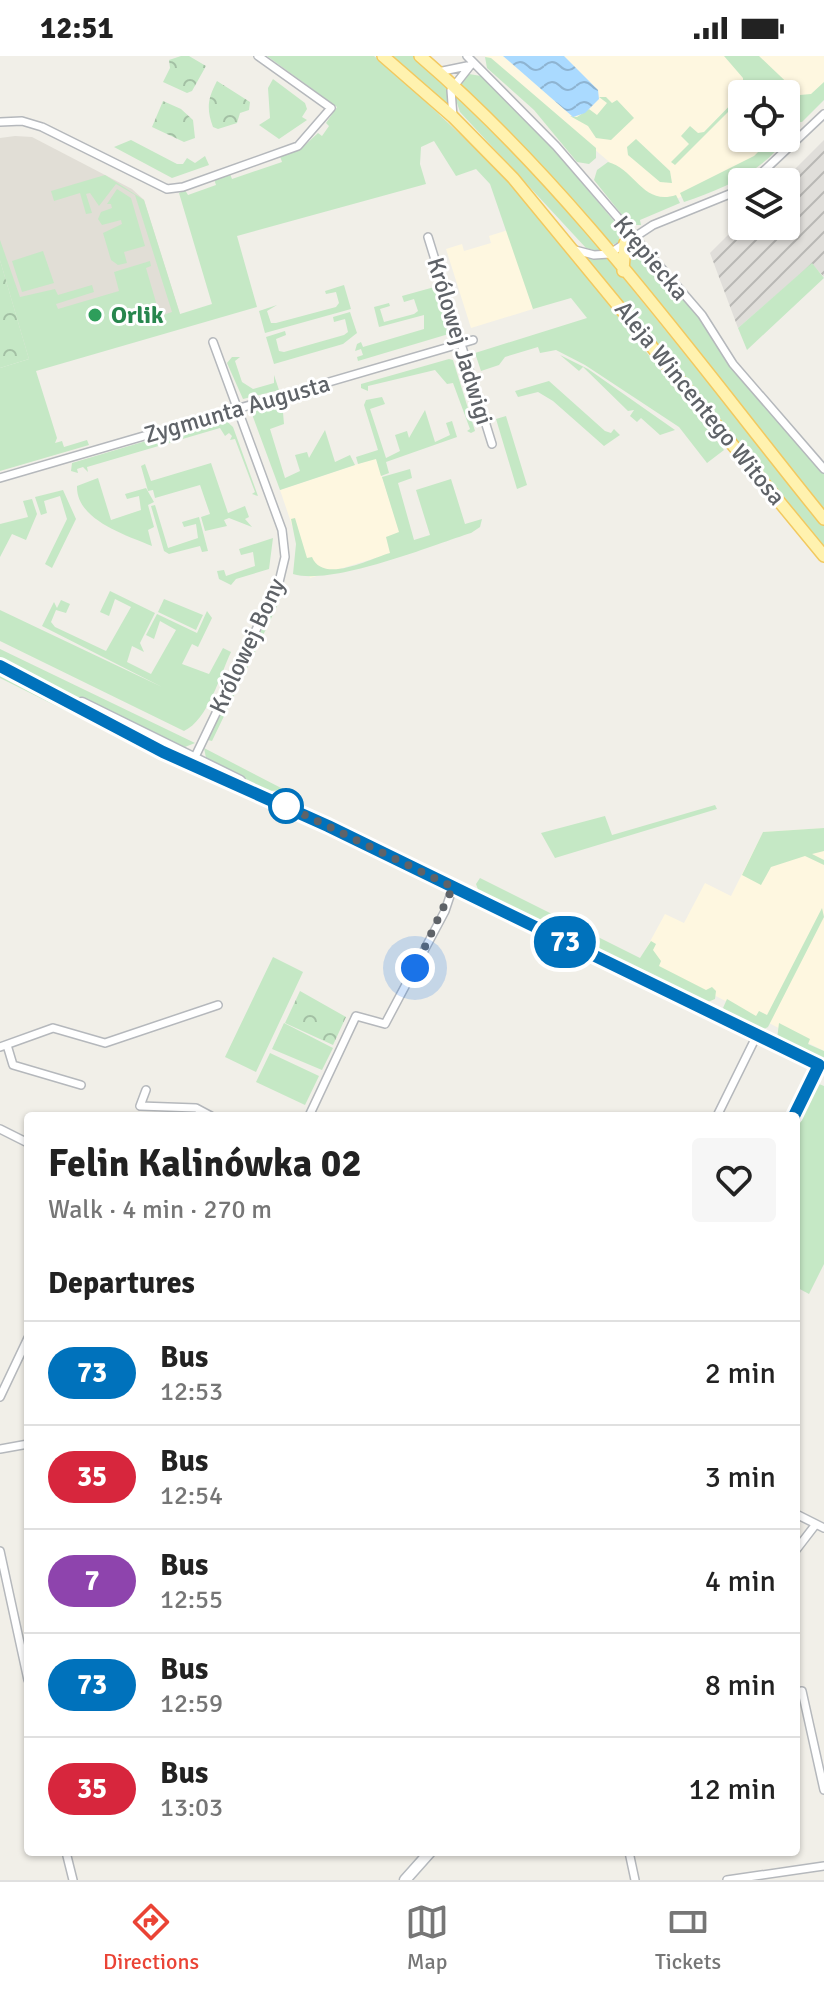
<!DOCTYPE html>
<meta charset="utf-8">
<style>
body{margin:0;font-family:Signika,sans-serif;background:#f6f6f6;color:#222;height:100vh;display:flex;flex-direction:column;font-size:30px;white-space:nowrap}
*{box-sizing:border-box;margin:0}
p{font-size:26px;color:#767676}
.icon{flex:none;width:44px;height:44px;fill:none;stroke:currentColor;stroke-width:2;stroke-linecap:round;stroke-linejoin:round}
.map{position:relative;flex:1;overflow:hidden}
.side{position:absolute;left:24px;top:1056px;width:776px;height:744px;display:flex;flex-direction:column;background:#fff;border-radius:8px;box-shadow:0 2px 6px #0004}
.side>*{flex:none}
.badge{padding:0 16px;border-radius:26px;font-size:28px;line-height:52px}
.tools{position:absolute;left:728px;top:24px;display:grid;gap:16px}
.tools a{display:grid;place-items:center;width:72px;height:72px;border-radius:8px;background:#fff;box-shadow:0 2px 6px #0004;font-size:40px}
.you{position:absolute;width:40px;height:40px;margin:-20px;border:6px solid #fff;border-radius:50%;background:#1a73e8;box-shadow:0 0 0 12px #1a73e833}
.map>.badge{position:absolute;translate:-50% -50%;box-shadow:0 0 0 4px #fff}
h2{padding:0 24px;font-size:30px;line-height:72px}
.round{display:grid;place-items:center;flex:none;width:84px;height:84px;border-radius:8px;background:#f6f6f6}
.summary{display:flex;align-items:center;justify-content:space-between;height:136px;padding:0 24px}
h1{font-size:38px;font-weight:700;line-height:60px}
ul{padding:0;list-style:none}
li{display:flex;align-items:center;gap:24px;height:104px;padding:0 24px;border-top:2px solid #e0e0e0}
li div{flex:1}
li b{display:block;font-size:30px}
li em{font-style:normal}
li .badge{min-width:88px;font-weight:700;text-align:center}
.status{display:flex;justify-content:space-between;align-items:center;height:56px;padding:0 40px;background:#fff;direction:ltr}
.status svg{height:22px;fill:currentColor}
.dock{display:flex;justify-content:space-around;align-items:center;height:112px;border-top:2px solid #e0e0e0;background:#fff;font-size:22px;color:#767676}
.dock a{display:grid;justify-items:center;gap:4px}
.dock .active{color:#ea4335}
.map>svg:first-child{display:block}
.commercial{fill:#fef7e0}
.industrial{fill:url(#industrial-furrows)}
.education{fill:#e1ded6}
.grass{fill:#c5e8c5}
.park{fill:url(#park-crowns)}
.water{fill:url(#water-waves)}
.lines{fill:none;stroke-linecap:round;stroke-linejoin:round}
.street-casing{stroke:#b5b8bc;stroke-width:10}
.secondary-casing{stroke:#b6babf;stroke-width:13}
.primary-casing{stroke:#f2c960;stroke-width:14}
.street{stroke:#fff;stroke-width:7}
.secondary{stroke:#fff;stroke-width:10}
.primary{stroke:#fff2af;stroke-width:11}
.line-casing{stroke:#fff;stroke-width:18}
.line{stroke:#0072bc;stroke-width:12}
.walk{stroke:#5f6368;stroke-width:8;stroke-dasharray:0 14.4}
.leisure-dot{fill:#2e9e5b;stroke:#fff;stroke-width:3}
.stop-dot{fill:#fff;stroke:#0072bc;stroke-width:4}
.labels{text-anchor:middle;stroke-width:6;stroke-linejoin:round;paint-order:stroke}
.street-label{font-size:24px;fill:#5f6368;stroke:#fff}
.leisure-label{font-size:24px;font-weight:bold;fill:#27864d;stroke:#fff;text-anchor:start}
</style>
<div class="status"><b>12:51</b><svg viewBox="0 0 49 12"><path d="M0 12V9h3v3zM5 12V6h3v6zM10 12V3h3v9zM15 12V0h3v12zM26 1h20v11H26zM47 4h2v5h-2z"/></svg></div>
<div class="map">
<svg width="824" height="1824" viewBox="0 0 824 1824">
<defs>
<pattern id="industrial-furrows" width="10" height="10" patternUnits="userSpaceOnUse" patternTransform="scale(2)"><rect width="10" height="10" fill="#e0deda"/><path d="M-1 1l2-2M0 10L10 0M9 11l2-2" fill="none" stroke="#b9b8b5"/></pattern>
<pattern id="park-crowns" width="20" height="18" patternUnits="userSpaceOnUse" patternTransform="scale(2)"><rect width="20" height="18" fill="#c5e8c5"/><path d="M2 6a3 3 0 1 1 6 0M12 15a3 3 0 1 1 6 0" fill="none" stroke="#a3c0a4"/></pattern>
<pattern id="water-waves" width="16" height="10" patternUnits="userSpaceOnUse" patternTransform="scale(2)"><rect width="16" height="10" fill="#aadaff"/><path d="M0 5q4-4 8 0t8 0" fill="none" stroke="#8eb4d2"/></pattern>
</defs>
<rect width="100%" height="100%" fill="#f1efe8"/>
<path class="commercial" d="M 485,0 L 824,0 L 824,34 L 786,72 L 786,38 L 742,38 L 742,82 L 777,82 L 756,106 L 668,147 L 655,145 Z
M 508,174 L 533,253 L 471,272 L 446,193 L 462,188 L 464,195 L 491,187 L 489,180 Z
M 376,402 L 405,493 L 310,522 L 280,434 Z
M 824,772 L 824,995 L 641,902 L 665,858 L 684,867 L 705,827 L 731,840 L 763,776 Z"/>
<path class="industrial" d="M 824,84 L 824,221 L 812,208 L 738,272 L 710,197 L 742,165 L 742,170 L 786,170 L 786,126 L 782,126 Z"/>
<path class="education" d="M 15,80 L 32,81 L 132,133 L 144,144 L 180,258 L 29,303 L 0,204 L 0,82 Z"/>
<path class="grass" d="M 267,0 L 374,0 L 391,13 L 500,116 L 532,152 L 724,394 L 707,407 L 679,371 L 585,309 L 556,294 L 540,297 L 538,291 L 505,301 L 499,309 L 481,315 L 475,297 L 587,262 L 571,242 L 533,253 L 490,128 L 476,113 L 456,120 L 434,85 L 421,91 L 420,108 L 426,128 L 237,180 L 257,251 L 36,315 L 57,382 L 55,387 L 62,385 L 64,391 L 87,384 L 89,389 L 0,415 L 0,312 L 29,303 L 0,204 L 0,184 L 20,241 L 55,233 L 58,239 L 92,229 L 94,236 L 56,248 L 58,253 L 119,235 L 114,216 L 150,205 L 151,210 L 146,212 L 160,260 L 172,256 L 135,139 L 116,128 L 99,150 L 90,137 L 86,138 L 92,157 L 86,158 L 80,137 L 54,145 L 51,135 L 105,119 L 144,144 L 180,258 L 212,248 L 179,137 L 185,134 L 188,139 L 216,129 L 214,123 L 230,118 L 232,123 L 282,106 L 280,100 L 303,91 L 318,77 L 322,80 L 329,70 L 326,67 L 337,51 Z
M 390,0 L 414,0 L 449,30 L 450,52 Z
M 724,0 L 759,0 L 800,39 L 811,38 L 824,26 L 824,44 L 802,66 L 795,66 C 789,72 791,75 787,81 C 763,116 722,133 684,146 L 680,137 L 754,100 L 772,82 L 786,82 L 786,38 L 742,38 L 742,42 L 675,109 L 671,106 L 689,88 L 681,80 L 690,70 L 698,77 L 704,76 L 743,36 L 743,22 Z
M 485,1 L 491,2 L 596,92 L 596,102 L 589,108 L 577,106 L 534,54 L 487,12 Z
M 469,18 L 481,20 L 489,27 L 540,77 L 619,171 L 619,186 L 609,190 L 529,97 L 458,27 Z
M 273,23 L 305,47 L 307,53 L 302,61 L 307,64 L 279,83 L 259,69 L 270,62 L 268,32 Z
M 454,38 L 524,104 L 603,197 L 586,192 L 460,56 Z
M 599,41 L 606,41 L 612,47 L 617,44 L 634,62 L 611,84 L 596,82 L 588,70 L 570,60 L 577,61 L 589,53 L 597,59 L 607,47 Z
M 636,83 L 670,115 L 672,127 L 660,126 L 628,99 L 627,91 Z
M 131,84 L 177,108 L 183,108 L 187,102 L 195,107 L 205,100 L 209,109 L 172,122 L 114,91 Z
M 608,106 C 635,113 643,150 676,139 L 680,147 L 640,164 L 641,169 L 630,169 L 594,124 L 597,114 Z
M 117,133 L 131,142 L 145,190 L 124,196 L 127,207 L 118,209 L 111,204 L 103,177 L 122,168 L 121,164 L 102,169 L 98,163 L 101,156 L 112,152 L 111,148 L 107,148 Z
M 638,192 L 697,259 L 824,418 L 824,457 L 630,212 L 626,204 L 628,194 Z
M 43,195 L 54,227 L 22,236 L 12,205 Z
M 585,200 L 607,202 L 824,470 L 824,492 Z
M 812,207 L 824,222 L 747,294 L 738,272 Z
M 344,229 L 351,253 L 265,277 L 259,255 L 277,249 L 267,255 L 271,267 L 276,267 L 336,251 L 339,247 L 336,236 L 326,238 L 325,235 Z
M 438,230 L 452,277 L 358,305 L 357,301 L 363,299 L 361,293 L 355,295 L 357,288 L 361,286 L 363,291 L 424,273 L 424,259 L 379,271 L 374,251 L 389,247 L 390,250 L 380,253 L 384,266 L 414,258 L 418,255 L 414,243 L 404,246 L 402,240 Z
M 350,256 L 357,277 L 343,288 L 274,308 L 266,281 L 285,275 L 286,279 L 276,283 L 279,295 L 284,296 L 344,279 L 348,276 L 345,263 L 334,266 L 333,261 Z
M 560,299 L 588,313 L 675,374 L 660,379 L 641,362 L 637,366 L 630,360 L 634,354 L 628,355 L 583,311 L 579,315 Z
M 232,301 L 240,301 L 235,305 L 242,326 L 253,333 L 274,327 L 274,319 L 279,334 L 243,343 L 227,307 Z
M 449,303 L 453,304 L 475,375 L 471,377 L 467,375 L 470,373 L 453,327 L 447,328 L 435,314 L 368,330 L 368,335 L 361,332 L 361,328 Z
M 549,325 L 605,375 L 611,377 L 614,373 L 620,379 L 604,390 L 553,345 L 538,336 L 518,341 L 515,335 Z
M 382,341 L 385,348 L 370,353 L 386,402 L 400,395 L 395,379 L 407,375 L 409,382 L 425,354 L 435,386 L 450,379 L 446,367 L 452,365 L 457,381 L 386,406 L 389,417 L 381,420 L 376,403 L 358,408 L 356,401 L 378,394 L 364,349 L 366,344 Z
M 282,345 L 284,368 L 270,373 L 285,422 L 300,415 L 295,399 L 307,396 L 309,402 L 325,374 L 335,406 L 350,399 L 355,409 L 280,434 L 253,361 L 254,353 Z
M 506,360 L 527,429 L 517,433 L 496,363 Z
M 223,362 L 233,371 L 258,440 L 252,438 L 255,436 L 235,383 L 230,384 L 232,380 L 229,377 L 225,380 L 220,372 L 87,411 L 88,416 L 83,411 L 77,413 L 78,417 L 71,415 L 72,407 Z
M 211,407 L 228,457 L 245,450 L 249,461 L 245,463 L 252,471 L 229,462 L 224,464 L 227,470 L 205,475 L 201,461 L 210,458 L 200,429 L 155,442 L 153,434 L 148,435 L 141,410 L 145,408 L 151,425 Z
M 410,413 L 412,422 L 398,427 L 414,484 L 430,479 L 416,434 L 451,423 L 465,468 L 482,463 L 480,471 L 471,477 C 430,490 332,530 293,518 L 296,488 L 291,463 L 295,462 L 307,502 L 312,501 C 323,528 369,503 390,497 L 386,481 L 399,476 L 382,421 Z
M 98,422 L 111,464 L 141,454 L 139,440 L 127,443 L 125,438 L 146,432 L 154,446 L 148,449 L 154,471 L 148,474 L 152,490 C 126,479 76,464 77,430 Z
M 63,434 L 76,463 L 52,512 L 45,508 L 67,463 L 60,440 L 44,445 L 47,457 L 41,459 L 35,441 Z
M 32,443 L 37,458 L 26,484 L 12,478 L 0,501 L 0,468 L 28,461 L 23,445 Z
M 155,449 L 168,492 L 198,482 L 196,468 L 184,471 L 182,466 L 199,461 L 208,495 L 202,496 L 200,490 L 169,498 L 164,495 L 151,450 Z
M 273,482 L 269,513 L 236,523 L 231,529 L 219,523 L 217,515 L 224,514 L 226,520 L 255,510 L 253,496 L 241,499 L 239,493 Z
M 110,535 L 155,557 L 140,587 L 144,596 L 132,590 L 127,606 L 151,618 L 176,574 L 160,565 L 154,583 L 146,579 L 157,558 L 197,577 L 207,555 L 212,562 L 198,591 L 192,588 L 182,608 L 209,618 L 223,592 L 231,596 C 220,619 208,664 184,675 L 0,585 L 0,554 L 162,631 L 42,570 L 54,546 L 57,552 L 61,544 L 70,548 L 66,557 L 56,554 L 51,566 L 55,571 L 106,595 L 131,551 L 115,543 L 109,560 L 100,556 Z
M 275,541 L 280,544 L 212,685 L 208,684 Z
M 164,543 L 203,559 L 196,574 L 158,556 Z
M 0,593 L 195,687 L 185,691 L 0,605 Z
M 0,615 L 185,714 L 0,622 Z
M 204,692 L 285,734 L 269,735 L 206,702 Z
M 715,749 L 717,753 L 555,802 L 541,777 L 605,760 L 612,779 Z
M 824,772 L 824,795 L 812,798 L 824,804 L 824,809 L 805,800 L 771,811 L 761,829 L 742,819 L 763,776 Z
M 480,822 L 640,902 L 651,885 L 656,888 L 653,894 L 661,905 L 659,910 L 706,934 L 712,931 L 716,935 L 715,943 L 703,948 L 480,839 L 476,828 Z
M 822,852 L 824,861 L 768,971 C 752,981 732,963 723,952 L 727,943 L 756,960 L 759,955 L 767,959 Z
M 273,901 L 303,916 L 256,1016 L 225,1001 Z
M 284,967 L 333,992 L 322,1014 L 272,993 Z
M 779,967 L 810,983 L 808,988 L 824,995 L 824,1006 L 777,983 Z
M 270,997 L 319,1020 L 305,1049 L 256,1026 Z
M 819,1028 L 824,1030 L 824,1208 L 809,1238 L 796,1231 L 796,1075 Z"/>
<path class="park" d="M 181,0 L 189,0 L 206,10 L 192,35 L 187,37 L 163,26 L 170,12 L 169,4 Z
M 217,25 L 250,46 L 249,54 L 240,57 L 237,67 L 218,73 L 213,71 C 206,52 208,42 217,25 Z
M 163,45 L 181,53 L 193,64 L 195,82 L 184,86 L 152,71 Z
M 0,204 L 29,303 L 0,312 Z
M 300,935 L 346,961 L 333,989 L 285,967 Z"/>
<path class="water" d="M 503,0 L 564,0 L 598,34 L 599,43 L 585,57 L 573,61 Z"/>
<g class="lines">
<defs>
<path id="street" d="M 467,0 L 556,90 L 702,259 L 733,308 L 824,413
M 438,16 L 467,10
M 453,61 L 451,34 L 473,6
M 0,66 L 22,65 L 42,71 L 167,133 L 183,131 L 298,90 L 331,52 L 258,0
M 752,126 L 824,58
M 428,181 L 492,388
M 575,194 L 594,199 L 609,198 L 653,169 L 742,133
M 0,422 L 473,284
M 194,703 L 279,526 L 285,501 L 282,474 L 213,286
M 7,989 L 13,1009 L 81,1029
M 0,991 L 53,972 L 105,987 L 218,949
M 146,1034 L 140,1050 L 196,1052 L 211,1060
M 309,1060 L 356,960 L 385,968 L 445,855 L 453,831
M 717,1060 L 757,979
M 0,1073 L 28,1087
M 0,1341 L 28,1282
M 0,1393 L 28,1388
M 796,1458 L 824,1472
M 796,1494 L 816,1468
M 0,1495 L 28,1624
M 796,1636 L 802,1635 L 824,1734
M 66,1796 L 73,1824
M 629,1796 L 635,1824
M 727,1824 L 824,1810"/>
<path id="secondary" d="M 0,610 L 212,719 L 251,733 L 824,1012
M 82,647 L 240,725
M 794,1060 L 819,1009
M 405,1824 L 430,1796"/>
<path id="primary" d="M 383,0 L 453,61 L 513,122 L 824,500
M 420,0 C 575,133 696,305 824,463
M 623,215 L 625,187"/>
</defs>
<use href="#street" class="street-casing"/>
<use href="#secondary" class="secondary-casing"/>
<use href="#primary" class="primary-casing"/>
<use href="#street" class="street"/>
<use href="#secondary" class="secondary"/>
<use href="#primary" class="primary"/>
</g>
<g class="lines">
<defs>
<path id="line" d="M 0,610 L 163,696 L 328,770 L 819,1009 L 794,1060"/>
</defs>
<use href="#line" class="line-casing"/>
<use href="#line" class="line"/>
<path class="walk" d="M 286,750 L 276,745 L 453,831 L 415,912"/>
</g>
<circle class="leisure-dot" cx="95" cy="259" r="8"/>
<circle class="stop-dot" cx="286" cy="750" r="16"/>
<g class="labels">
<g class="street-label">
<text transform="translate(651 202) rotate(50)" y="8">Krępiecka</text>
<text transform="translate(460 285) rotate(73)" y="8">Królowej Jadwigi</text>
<text transform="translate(700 347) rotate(51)" y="8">Aleja Wincentego Witosa</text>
<text transform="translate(237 353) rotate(-16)" y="8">Zygmunta Augusta</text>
<text transform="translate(247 590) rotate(-65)" y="8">Królowej Bony</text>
</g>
<g class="leisure-label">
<text x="111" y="267">Orlik</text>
</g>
</g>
</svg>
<div class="tools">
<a><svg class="icon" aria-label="locate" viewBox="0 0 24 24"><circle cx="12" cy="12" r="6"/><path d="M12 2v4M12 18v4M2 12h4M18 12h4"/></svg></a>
<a><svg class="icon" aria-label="layers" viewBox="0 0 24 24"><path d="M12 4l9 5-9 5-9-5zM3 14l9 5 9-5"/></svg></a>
</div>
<div class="you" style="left:415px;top:912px"></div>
<b class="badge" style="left:565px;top:886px;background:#0072bc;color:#fff">73</b>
<section class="side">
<div class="summary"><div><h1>Felin Kalinówka 02</h1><p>Walk · 4 min · 270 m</p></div><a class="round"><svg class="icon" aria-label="heart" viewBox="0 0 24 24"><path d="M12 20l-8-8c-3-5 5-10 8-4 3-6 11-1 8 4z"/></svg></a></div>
<h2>Departures</h2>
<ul>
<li><span class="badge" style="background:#0072bc;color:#fff">73</span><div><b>Bus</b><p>12:53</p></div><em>2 min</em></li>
<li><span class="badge" style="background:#d7263d;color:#fff">35</span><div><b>Bus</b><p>12:54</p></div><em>3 min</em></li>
<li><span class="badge" style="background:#8e44ad;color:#fff">7</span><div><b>Bus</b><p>12:55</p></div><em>4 min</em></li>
<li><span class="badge" style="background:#0072bc;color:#fff">73</span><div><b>Bus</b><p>12:59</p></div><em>8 min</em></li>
<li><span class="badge" style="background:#d7263d;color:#fff">35</span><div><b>Bus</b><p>13:03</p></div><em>12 min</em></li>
</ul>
</section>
</div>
<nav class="dock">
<a class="active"><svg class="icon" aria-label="directions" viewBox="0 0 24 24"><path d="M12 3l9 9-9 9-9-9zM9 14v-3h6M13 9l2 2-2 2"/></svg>Directions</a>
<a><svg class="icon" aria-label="map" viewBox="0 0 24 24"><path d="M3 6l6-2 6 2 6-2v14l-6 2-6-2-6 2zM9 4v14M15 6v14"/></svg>Map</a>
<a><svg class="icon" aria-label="tickets" viewBox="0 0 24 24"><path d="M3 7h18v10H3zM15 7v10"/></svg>Tickets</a>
</nav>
